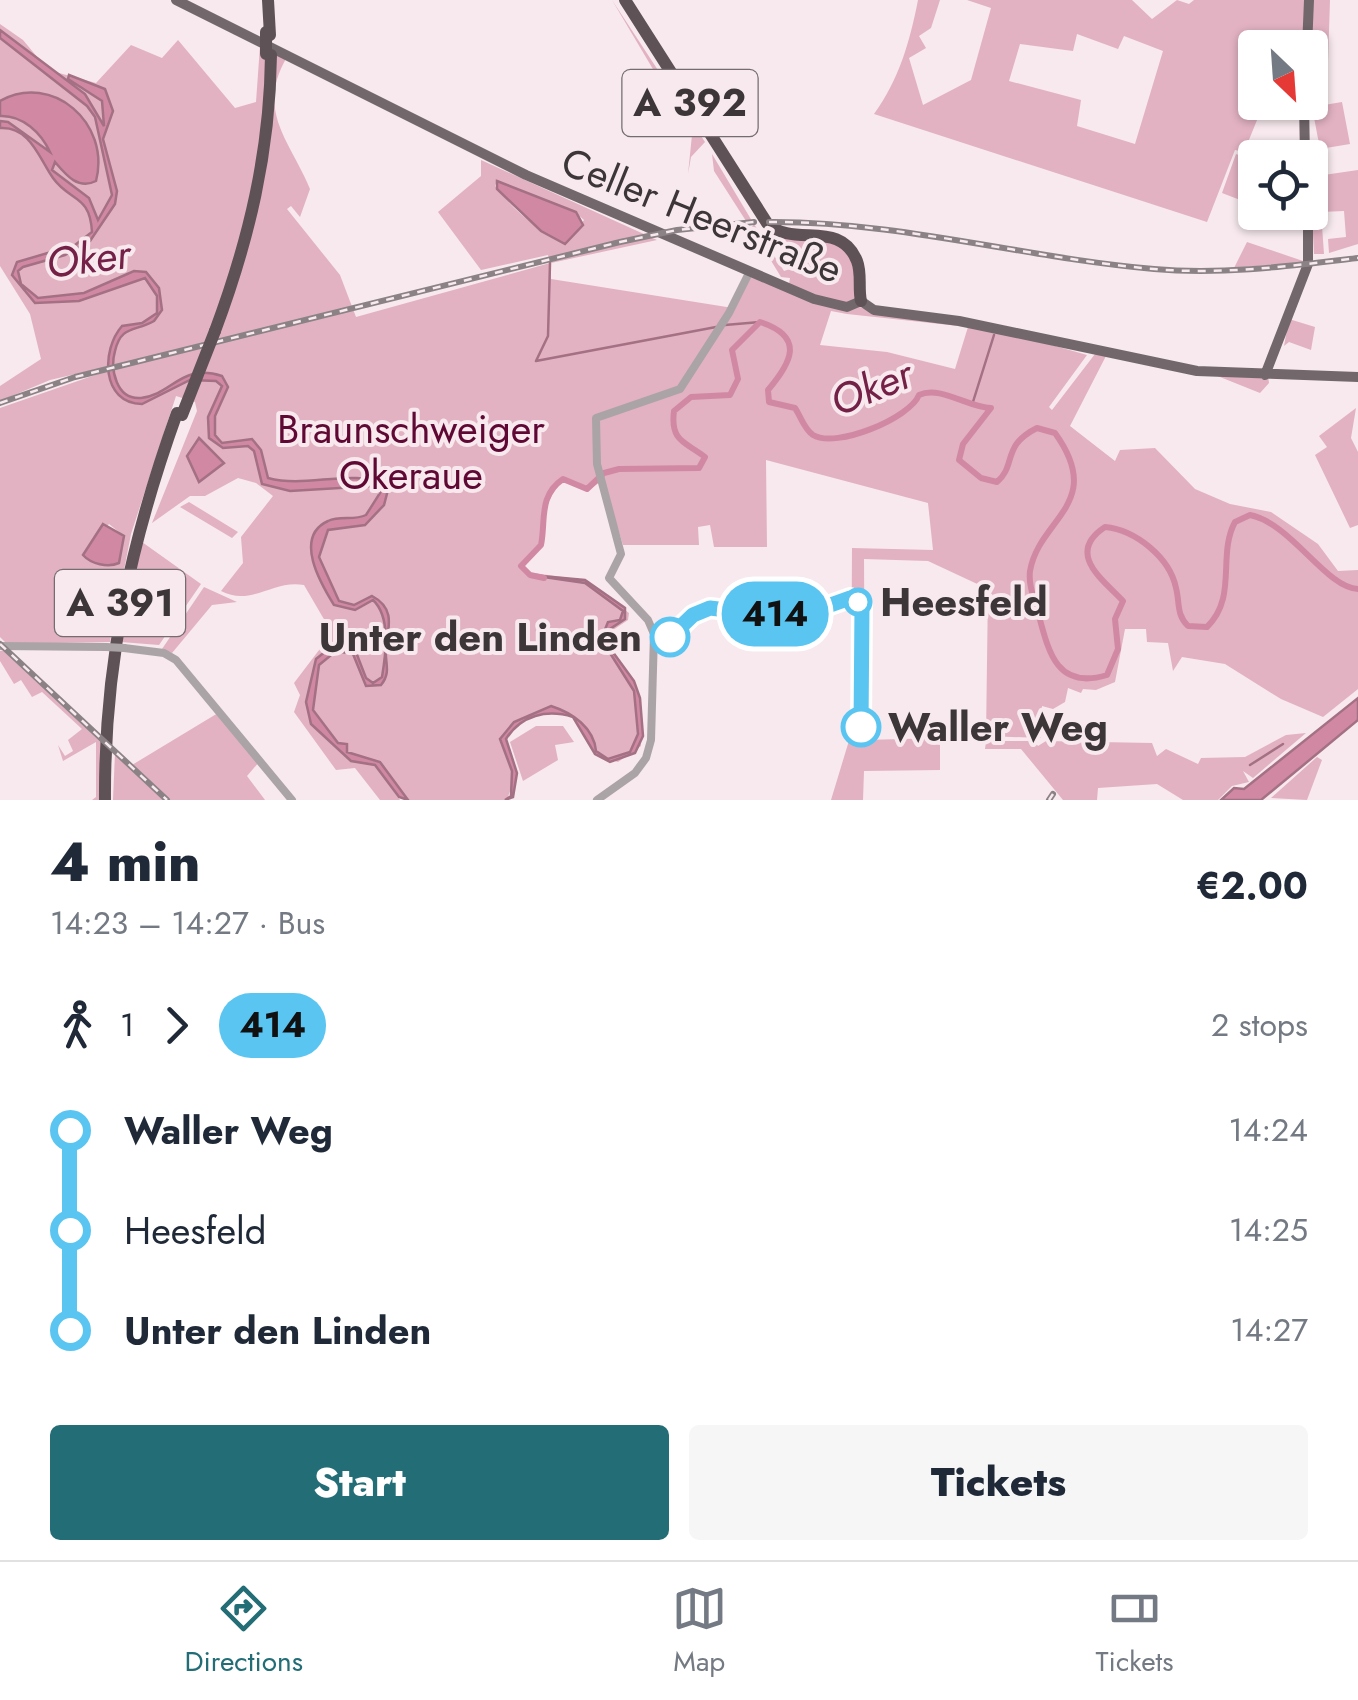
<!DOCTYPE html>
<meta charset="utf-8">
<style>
body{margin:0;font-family:Jost,sans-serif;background:#f6f6f7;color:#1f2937;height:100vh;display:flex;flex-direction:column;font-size:38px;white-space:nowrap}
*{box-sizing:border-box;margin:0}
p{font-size:32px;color:#747a83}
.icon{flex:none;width:55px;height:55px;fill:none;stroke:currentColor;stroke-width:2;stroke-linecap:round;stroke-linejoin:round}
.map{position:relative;height:800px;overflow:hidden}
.sheet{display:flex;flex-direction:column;background:#fff;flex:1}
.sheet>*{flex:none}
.badge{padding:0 20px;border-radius:32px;font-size:35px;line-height:65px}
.needle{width:65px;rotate:155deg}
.tools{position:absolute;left:1238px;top:30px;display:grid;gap:20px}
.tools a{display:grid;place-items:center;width:90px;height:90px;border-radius:10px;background:#fff;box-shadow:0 2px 8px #0004;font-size:50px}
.map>.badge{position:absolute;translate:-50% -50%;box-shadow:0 0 0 5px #fff}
.legs{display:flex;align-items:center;gap:15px;height:110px;padding:0 50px;font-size:32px}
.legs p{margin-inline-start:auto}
.summary{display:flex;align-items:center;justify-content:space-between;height:170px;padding:0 50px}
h1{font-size:55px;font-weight:800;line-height:75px}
.primary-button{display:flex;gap:20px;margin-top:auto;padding:20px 50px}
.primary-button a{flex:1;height:115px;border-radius:10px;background:#236d76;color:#fff;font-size:40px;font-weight:800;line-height:115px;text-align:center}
.primary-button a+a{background:#f6f6f7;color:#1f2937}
ul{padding:0 50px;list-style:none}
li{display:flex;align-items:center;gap:35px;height:100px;font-size:38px}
li i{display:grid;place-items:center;width:15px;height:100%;margin:0 12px;background:currentColor}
li i::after{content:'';width:25px;height:25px;margin:-12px;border:8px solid;border-radius:50%;background:#fff}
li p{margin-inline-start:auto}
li:first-child i{background:linear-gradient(#0000 50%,currentColor 0)}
li:last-child i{background:linear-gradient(currentColor 50%,#0000 0)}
.menu{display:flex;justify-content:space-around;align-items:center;height:140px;border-top:2px solid #e0e1e3;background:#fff;font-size:28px;color:#747a83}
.menu a{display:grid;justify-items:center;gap:5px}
.menu .selected{color:#236d76}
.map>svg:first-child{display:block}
.green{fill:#e2b2c2;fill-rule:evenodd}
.water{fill:#d189a3;stroke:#a47083;stroke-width:2.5}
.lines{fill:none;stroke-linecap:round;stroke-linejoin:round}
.stream{stroke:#a47083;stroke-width:2.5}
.river{stroke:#d189a3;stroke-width:6}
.minor{stroke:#aaa4a6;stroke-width:8}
.major{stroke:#72686b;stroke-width:10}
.highway{stroke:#5f5256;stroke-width:12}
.rail-casing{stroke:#8b8285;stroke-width:6}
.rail{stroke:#f7e9ed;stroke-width:2.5;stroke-dasharray:8;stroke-linecap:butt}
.minor-bridge{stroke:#aaa4a6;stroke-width:8}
.highway-bridge{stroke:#5f5256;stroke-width:12}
.line-1-casing{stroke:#fff;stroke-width:22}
.line-1{stroke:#5bc5f2;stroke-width:15}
.stop-1-dot{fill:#fff;stroke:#5bc5f2;stroke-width:5}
.labels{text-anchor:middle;stroke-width:8;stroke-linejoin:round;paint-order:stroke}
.shield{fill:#f7e9ed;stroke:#746c6e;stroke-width:2.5}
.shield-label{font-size:38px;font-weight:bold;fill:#3c3638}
.street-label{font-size:40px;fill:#3c3638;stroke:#f7e9ed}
.park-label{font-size:40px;fill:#5f0834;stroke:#f7e9ed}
.stop-label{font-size:40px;font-weight:bold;fill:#3c3638;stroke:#f7e9ed;text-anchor:start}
.water-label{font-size:42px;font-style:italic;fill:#752147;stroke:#f7e9ed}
</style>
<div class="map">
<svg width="1358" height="800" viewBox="0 0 1358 800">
<rect width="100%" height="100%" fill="#f7e9ed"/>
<path class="green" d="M 612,0 L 705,142 L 691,157 L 688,174 L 692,135 Z
M 918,0 L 940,0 L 931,28 L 919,36 L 926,48 L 909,58 L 923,105 L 971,80 L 991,8 L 967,0 L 1132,0 L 1152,19 L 1177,0 L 1189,4 L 1194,0 L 1306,0 L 1304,47 L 1255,48 L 1255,102 L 1264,103 L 1244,152 L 1235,150 L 1207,222 L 874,114 C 899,80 910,41 918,0 ZM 1077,34 L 1118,49 L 1124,36 L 1163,51 L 1135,144 L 1077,126 L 1081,100 L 1009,81 L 1020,44 L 1073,51 Z
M 1312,0 L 1330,0 L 1327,93 L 1310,87 Z
M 0,24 L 23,40 L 48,70 L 96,83 L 131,45 L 162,58 L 178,40 L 235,108 L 256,102 L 260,46 L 287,57 C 255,111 291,142 310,189 L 300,217 L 291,206 L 287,209 L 340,275 L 356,317 L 550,263 L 548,255 L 481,270 L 438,212 L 481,176 L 481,160 L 657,240 L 551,263 L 551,279 L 733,308 L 751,276 L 799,297 L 1003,331 L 1087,355 L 1049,407 L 1052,410 L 1095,354 L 1106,356 L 1070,426 L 1115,461 L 1120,450 L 1155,448 L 1195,489 L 1230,504 L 1271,512 L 1318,544 L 1338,571 L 1358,570 L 1358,689 L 1323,717 L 1281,699 L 1225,664 L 1182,657 L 1173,671 L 1168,643 L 1147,642 L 1146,629 L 1125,629 L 1115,682 L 1096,690 L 1083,689 L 1081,693 L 1068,688 L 1065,702 L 1053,709 L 1042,706 L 1041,738 L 986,736 L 988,589 L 928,561 L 864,559 L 865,740 L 940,738 L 940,770 L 864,771 L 863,800 L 831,800 L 851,734 L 852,548 L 933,550 L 928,503 L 766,460 L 767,547 L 714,547 L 710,525 L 698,527 L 699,545 L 623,545 L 603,480 L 587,491 L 563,481 C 537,509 551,520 541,548 L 522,566 L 526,572 L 585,580 L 629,613 L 628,620 L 607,634 L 606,644 L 636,685 L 641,746 L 618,762 L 598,756 L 574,717 C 549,709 515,713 504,741 L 516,773 L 507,800 L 405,800 L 380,767 L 375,765 L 400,800 L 380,800 L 355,768 L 336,770 L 294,712 L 300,695 L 294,683 L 332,633 L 304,585 C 274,579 251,607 221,591 L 243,563 L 241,537 L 273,496 L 256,483 L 238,478 L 205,496 L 190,496 L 152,523 L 197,411 L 195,402 L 176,396 L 131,534 L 110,642 L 7,644 L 0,637 L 0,408 L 98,374 L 97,369 L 50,380 L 0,401 L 0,386 L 41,359 L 30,314 L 0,266 ZM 497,181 L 575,212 L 584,220 L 566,244 C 538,231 513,210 495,186 ZM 831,311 L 847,314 L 968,327 L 955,369 L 887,352 L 820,345 ZM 109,524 L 124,536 L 116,564 L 88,549 Z
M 1342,102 L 1350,144 L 1320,149 L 1312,107 Z
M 712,154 L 752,221 L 746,221 L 714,171 Z
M 1236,154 L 1255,161 L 1255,184 L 1248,203 L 1222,193 Z
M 1358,170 L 1358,244 L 1329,253 L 1328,239 L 1346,237 L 1344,211 L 1321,212 L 1324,254 L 1314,254 L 1310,177 Z
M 754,224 L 784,271 L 793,268 L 793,258 L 775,234 L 821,235 L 853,256 L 856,298 L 853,303 L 832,302 L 789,284 L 790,278 L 781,277 L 751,228 Z
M 1247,242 L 1306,262 L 1234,268 Z
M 1289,319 L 1315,327 L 1311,350 L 1289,342 L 1284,346 Z
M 1210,373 L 1268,375 L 1269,383 L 1260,393 Z
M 1356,408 L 1351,438 L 1358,452 L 1358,525 L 1350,528 L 1315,455 L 1327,447 L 1319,436 Z
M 189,502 L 238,532 L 232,538 L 180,507 Z
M 142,542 L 201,584 L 159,645 L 121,642 Z
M 204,587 L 237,602 L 212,605 L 172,653 L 162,649 Z
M 5,650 L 102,742 L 103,800 L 92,800 L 96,797 L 96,742 L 63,761 L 58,745 L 65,756 L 73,751 L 68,740 L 82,729 L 42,692 L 32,697 L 21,680 L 14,684 L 0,661 L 0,651 Z
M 218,713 L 260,761 L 247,776 L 265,800 L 169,800 L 132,765 Z
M 536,726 L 563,726 L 574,742 L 555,745 L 558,760 L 523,781 L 510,742 Z
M 1306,733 L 1253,778 L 1243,771 L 1249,782 L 1232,786 L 1218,800 L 1183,800 L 1157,784 L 1098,788 L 1097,800 L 1063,800 L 1021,749 L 985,749 L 986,741 L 1034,741 L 1038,746 L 1046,741 L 1152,743 L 1157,756 L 1166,749 L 1198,764 L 1201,758 L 1245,757 L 1286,735 Z
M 115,753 L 164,800 L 113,800 Z
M 1317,757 L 1322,760 L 1307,800 L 1271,798 Z"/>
<path class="water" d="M 0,30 L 85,94 L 104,126 L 102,101 L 68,79 L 69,75 L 105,89 L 113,111 L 103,139 L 117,191 L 115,204 L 90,241 L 65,255 L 23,267 L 18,271 L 21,284 L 38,298 L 84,293 L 134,271 L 146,272 L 159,288 L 162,310 L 154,321 C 135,332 121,325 115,351 C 110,369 116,400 141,398 C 173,394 181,363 222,376 L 228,387 L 215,416 L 215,435 L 222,443 L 252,439 L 261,450 L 268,478 C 309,489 351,467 389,486 L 384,505 L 365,525 L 328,530 L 319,557 L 339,601 L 354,605 L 372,596 C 395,608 389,626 386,646 C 384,661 392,672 381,685 L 366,686 L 353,654 L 336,651 L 319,665 L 313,710 L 338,743 L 347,744 L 347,752 L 380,762 L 408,800 L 399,797 L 375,765 L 351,761 L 311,724 L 306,702 L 316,659 L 331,647 L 354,647 L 366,678 L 373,683 L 382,677 C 386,653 391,617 373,600 L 355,610 L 334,605 C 321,584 293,537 328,521 C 340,515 354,521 366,515 L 380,493 L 373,486 L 290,491 L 262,484 L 254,451 L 248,446 L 223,448 L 209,438 L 208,417 L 222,386 L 216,381 L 190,380 L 142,404 C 101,403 101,350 122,326 L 142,323 L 157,313 L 157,296 L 145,278 L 79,301 L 35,303 L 12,275 L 17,262 L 75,245 L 92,232 C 90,194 70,202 53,178 C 39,158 30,126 0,128 L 0,121 L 8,122 L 50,152 C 41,133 23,115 0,116 L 0,101 C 52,72 111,123 96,181 C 78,190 66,175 55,162 L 52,170 L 89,198 L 98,220 L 112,195 L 95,117 L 87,106 L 0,38 Z
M 497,181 L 576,212 L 583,225 L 565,244 L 541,231 L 497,189 Z
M 199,438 L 224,463 L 199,482 L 187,456 Z
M 103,524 L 124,536 L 119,563 C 108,568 91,564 83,555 Z
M 530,575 L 585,580 L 625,608 L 625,619 L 607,631 L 607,644 L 634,681 L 640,698 L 643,736 L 635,753 L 610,762 L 595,754 L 573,717 C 547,709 521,715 506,739 L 517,773 L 513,797 L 505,800 L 511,796 L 512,771 L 500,739 L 514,722 L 551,706 C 573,713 594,728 596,751 L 608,759 L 630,752 L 638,734 L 634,691 L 601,639 L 608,622 L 620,620 L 623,611 L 585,583 Z
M 1358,698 L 1358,720 L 1261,800 L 1221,800 L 1234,788 L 1244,789 Z"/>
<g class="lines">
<path class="stream" d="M 550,263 L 548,336 L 536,361 L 716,327
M 725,325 L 760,322
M 972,405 L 994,335
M 1250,765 L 1283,744"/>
<path class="river" d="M 544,578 L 530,575 L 521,566 L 541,545 C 546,521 538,496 563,479 L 587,489 L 604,473 L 619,469 L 699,468 L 705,457 C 686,442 670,442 674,411 L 691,397 L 730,395 L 738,379 L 732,350 L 760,322 C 806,337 791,363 768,390 L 769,402 L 795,408 C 801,417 804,429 813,435 C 836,449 910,418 919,395 C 940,385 969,408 991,408 L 963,444 L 959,460 L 981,478 L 997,482 C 1017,465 1001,446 1037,428 L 1055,433 C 1106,504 1039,518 1030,571 C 1028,587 1036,602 1039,616 C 1049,654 1058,690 1107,675 L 1118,649 L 1115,619 L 1123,601 C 1105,581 1064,554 1105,527 C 1136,530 1170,558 1176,588 C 1180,603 1176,614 1188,626 L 1207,627 C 1238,597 1217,555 1235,522 L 1250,515 C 1291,523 1326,588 1358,589"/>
<path class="minor" d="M 0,646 L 106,647
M 124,648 L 164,653 L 176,660 L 292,800
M 597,800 L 635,773 L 646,758 L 651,740 L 654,634 L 648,620 L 609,578 L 621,554 L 597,464 L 596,418 L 680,389 L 729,313 L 749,273"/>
<path class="major" d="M 176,0 L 526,175 L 814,299 L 847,307 L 861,301 L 874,310 L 959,321 L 1197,371 L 1358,377
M 1307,48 L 1309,0
M 1304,102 L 1305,158
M 1265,375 L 1308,264 L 1308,212"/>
<path class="highway" d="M 268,0 L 270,35
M 625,0 L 767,223 C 793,249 840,218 857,261 C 862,274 858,288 861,301
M 215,331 C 249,240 270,152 271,55
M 105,800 C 104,663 131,541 177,413"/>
<defs>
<path id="rail" d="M 769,222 C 899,221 1025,258 1154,269 C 1222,275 1290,266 1358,258
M 0,403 L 75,377 L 620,242 L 677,230 L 754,222
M 0,644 L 167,800
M 1049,800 L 1053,794"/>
</defs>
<use href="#rail" class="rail-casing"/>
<use href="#rail" class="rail"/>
<path class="minor-bridge" d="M 106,647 L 124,648"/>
<path class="highway-bridge" d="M 266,32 L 266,54
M 182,415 L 215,331"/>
</g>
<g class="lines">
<defs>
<path id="line-1" d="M 670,637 L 693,615 L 710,608 L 794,618 L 850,598 L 862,606 L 861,727"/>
</defs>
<use href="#line-1" class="line-1-casing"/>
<use href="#line-1" class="line-1"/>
</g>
<g class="stop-1-dot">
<circle cx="858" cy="602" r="12"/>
<circle cx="670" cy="637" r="18"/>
<circle cx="861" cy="727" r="18"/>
</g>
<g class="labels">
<g class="shield">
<rect x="622.5" y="70" width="135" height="66" rx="8"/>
<rect x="55" y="570" width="130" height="66" rx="8"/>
</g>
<g class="shield-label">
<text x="690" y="116">A 392</text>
<text x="120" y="616">A 391</text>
</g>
<g class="street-label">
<text transform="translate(702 215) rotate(22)" y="14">Celler Heerstraße</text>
</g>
<g class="park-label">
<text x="411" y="443">Braunschweiger<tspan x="411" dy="46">Okeraue</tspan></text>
</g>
<g class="stop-label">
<text x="880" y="616">Heesfeld</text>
<text x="642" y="651" text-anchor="end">Unter den Linden</text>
<text x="888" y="741">Waller Weg</text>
</g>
<g class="water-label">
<text transform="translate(88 258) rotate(-7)" y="15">Oker</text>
<text transform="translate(871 387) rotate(-22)" y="15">Oker</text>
</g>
</g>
</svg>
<div class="tools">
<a><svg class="needle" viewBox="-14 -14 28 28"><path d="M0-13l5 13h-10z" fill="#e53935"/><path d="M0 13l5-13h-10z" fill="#747a83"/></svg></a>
<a><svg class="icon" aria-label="locate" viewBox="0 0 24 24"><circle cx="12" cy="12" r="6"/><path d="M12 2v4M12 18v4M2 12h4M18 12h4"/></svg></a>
</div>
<b class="badge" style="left:775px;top:614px;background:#5bc5f2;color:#111">414</b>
</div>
<section class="sheet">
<div class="summary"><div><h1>4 min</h1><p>14:23 – 14:27 · Bus</p></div><b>€2.00</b></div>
<div class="legs"><svg class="icon" aria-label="walk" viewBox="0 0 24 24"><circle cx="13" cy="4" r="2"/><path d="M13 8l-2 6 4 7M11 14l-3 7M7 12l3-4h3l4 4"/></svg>1<svg class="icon" aria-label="forward" viewBox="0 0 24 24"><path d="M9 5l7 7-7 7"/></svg><b class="badge" style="background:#5bc5f2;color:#111">414</b><p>2 stops</p></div>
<ul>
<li><i style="color:#5bc5f2"></i><b>Waller Weg</b><p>14:24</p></li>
<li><i style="color:#5bc5f2"></i><span>Heesfeld</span><p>14:25</p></li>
<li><i style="color:#5bc5f2"></i><b>Unter den Linden</b><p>14:27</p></li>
</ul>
<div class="primary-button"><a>Start</a><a>Tickets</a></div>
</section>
<nav class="menu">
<a class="selected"><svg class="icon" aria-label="directions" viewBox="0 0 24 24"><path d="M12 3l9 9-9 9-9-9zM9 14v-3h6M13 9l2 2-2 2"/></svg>Directions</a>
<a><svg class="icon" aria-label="map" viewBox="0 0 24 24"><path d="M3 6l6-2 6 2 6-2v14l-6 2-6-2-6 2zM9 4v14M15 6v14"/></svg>Map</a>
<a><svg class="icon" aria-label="tickets" viewBox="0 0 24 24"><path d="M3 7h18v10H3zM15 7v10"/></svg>Tickets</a>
</nav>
